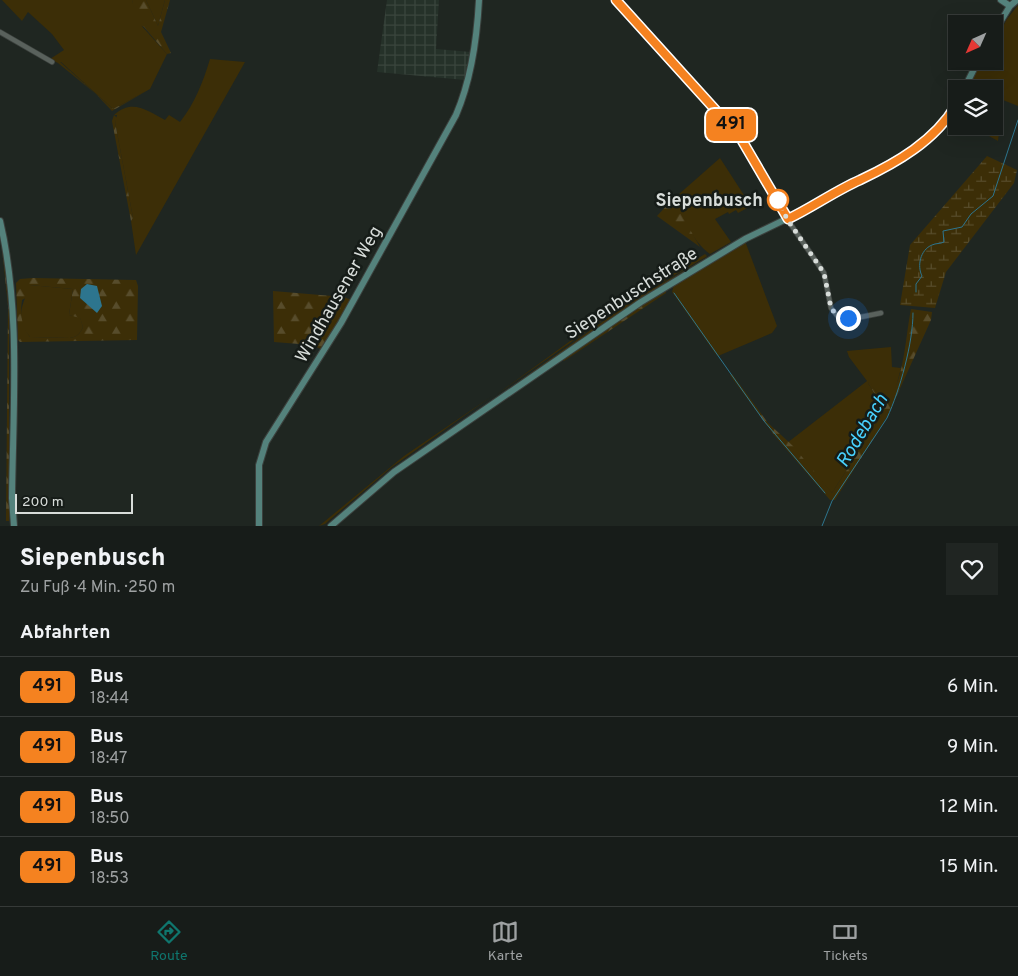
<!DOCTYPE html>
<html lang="de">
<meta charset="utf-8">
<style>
body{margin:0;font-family:Overpass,sans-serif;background:#202522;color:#f1f3f6;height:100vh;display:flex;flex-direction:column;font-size:19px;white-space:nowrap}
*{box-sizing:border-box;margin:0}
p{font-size:16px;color:#9ea1a2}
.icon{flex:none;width:28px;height:28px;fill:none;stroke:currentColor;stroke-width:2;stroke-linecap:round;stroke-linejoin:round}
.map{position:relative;height:526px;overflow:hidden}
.side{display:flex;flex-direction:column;background:#171c19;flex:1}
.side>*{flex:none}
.badge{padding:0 10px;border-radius:8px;font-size:18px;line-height:32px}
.needle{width:32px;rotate:225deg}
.controls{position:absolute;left:948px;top:15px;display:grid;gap:10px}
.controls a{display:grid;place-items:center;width:55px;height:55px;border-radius:0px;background:#171c19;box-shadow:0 5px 20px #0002,0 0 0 1px #363a38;font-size:25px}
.scale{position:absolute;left:15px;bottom:12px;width:118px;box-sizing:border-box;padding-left:5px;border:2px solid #d8ddda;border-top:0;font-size:14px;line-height:18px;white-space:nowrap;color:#d8ddda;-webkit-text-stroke:4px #161c18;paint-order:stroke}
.you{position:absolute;width:25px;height:25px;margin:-12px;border:4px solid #fff;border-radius:50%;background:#1a73e8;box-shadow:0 0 0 8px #1a73e833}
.map>.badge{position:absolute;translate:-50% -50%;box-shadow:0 0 0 2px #fff}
h2{padding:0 20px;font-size:19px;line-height:45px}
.round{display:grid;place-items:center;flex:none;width:52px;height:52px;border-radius:0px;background:#202522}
.head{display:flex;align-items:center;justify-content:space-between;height:85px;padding:0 20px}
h1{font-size:24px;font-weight:800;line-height:38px}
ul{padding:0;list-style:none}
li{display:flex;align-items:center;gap:15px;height:60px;padding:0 20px;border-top:1px solid #363a38}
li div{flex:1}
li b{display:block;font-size:19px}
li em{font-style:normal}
li .badge{min-width:55px;font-weight:700;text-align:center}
.tabs{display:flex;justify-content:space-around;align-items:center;height:70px;border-top:1px solid #363a38;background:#171c19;font-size:14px;color:#9ea1a2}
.tabs a{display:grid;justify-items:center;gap:2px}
.tabs .active{color:#0f766e}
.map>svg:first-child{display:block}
.industrial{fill:url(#industrial-grid)}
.green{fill:#3c2e07}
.forest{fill:url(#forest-firs);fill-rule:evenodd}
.wetland{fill:url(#wetland-marsh)}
.water{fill:#2d758e}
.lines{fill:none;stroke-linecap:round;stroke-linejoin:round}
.stream{stroke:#2d758e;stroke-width:1}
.street-casing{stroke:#3b403d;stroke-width:6}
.secondary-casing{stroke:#3b403d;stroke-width:8}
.street{stroke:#59615c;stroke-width:4.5}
.secondary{stroke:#54827c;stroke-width:6}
.line-casing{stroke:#fff;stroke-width:11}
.line{stroke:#f58220;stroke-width:8}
.walk{stroke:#d8ddda;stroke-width:5;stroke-dasharray:0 9}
.stop-dot{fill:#fff;stroke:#f58220;stroke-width:2.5}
.labels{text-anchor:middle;stroke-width:5;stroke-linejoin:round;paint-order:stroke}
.stop-label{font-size:18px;font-weight:bold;fill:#d8ddda;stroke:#161c18;text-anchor:end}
.street-label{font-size:18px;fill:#d8ddda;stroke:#161c18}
.water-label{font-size:19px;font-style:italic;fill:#48d1fe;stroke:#161c18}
</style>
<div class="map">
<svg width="1018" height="526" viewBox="0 0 1018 526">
<defs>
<pattern id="industrial-grid" width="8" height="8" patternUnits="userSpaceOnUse" patternTransform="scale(1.25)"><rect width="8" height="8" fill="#253129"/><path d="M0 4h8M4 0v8" fill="none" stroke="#3a453d"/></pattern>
<pattern id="forest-firs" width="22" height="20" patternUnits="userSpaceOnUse" patternTransform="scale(1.25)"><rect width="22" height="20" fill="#3c2e07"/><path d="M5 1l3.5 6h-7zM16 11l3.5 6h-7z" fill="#574c2b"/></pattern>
<pattern id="wetland-marsh" width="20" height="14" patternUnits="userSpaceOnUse" patternTransform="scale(1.25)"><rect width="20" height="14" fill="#3c2e07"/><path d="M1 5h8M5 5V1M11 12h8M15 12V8" fill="none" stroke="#574c2b"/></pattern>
</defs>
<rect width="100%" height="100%" fill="#1f2621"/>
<path class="industrial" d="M 387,0 L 439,0 L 436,49 L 471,52 L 465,80 L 377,72 Z"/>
<path class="green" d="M 2,0 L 132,0 L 139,23 L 167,54 L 150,89 L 113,109 L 61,62 L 58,63 L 50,59 L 64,50 L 52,34 L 28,12 L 22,21 Z
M 146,0 L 165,0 L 158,26 Z
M 1018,5 L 1018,106 L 1003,100 L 998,141 L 971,126 L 994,126 L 994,89 L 968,89 L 981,61 L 994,61 L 994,43 L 1007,19 Z
M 210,59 L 245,62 L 136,255 L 131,221 L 133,218 L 115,122 L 117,115 L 114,115 C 132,98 148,111 165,120 L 169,115 L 180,122 C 195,103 203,82 210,59 Z
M 720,158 L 751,206 L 738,213 L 736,210 L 729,214 L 728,212 L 715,219 L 731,242 L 710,254 C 692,241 685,219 670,202 Z
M 745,241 L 777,326 L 772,333 L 718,356 L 715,353 L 672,292 L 674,284 Z
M 705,254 L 707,256 L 706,257 L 631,300 L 496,395 L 603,317 Z
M 708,257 L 644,297 L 498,396 L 633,300 Z
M 30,285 L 73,289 L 69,315 L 80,317 L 83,327 C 80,334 77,337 70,338 L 30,337 C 14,318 23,304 30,285 Z
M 891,347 L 892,367 L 901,368 L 895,391 L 889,403 L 882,399 L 869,382 L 868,383 L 884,409 L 884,412 L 832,493 L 787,443 L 867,381 L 849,357 L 847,351 Z
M 492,396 L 392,467 L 325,524 L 319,526 L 404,456 Z"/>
<path class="forest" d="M 132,0 L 146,0 L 158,26 L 165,0 L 170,0 L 161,32 L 171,53 L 167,54 L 144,27 L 137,24 Z
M 617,0 L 620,0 L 743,134 L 738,132 Z
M 59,61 L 113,109 L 148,90 L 112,111 L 96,94 L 58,63 Z
M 114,115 L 117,118 L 115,122 L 133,218 L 131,221 L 112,121 Z
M 670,202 L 681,214 L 700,247 L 657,216 Z
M 0,230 L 9,277 L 9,521 L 6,521 L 8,306 Z
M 33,278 L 136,280 L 138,286 L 137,340 L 20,342 L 18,340 L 16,283 L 20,279 ZM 30,285 L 73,289 L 69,315 L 80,318 L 83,327 C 80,334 77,337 70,338 L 30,337 C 21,326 20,313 22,300 L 31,295 Z
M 666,289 L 666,293 L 564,361 L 561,358 Z
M 273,291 L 344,297 L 351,300 L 323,350 L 312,345 L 274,342 Z
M 911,309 L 932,312 L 931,320 L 888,415 L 835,500 L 830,500 L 774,435 L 730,375 L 732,374 L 768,423 L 793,446 L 832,493 L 884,412 L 884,409 L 868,383 L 869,381 L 882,399 L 888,402 C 905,376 905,339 911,309 Z"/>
<path class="wetland" d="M 987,156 L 1017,170 L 1014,183 L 946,272 L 935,308 L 900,305 L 910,245 Z"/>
<path class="water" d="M 87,284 L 97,286 L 102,306 L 97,313 L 80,298 L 81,289 Z"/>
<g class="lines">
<path class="stream" d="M 916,292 L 916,284 L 922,276 C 917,266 920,250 932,245 C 936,243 940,244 944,242 L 943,231 L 962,227 L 971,214 L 993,196 L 1018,120
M 674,293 L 764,421 L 825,493
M 822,526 L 832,501 L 887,418 C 900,390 913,343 913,313"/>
<defs>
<path id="street" d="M 0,32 L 52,62
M 740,137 L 788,219
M 787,219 L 824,273 L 831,308 L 839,318 L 856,318 L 881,313"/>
<path id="secondary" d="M 1001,0 L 1010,6
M 994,32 L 1010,6 L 1017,0
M 964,89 L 978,61
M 0,221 C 21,311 13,406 12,498 L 14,526
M 259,526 L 259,465 L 266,442 L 341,323 L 456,115 C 471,80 477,38 479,0
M 331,526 L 394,472 L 641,302 L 745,239 L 811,207 L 917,148 L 940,127 L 956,105"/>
</defs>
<use href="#street" class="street-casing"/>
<use href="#secondary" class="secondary-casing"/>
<use href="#street" class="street"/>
<use href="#secondary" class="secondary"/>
</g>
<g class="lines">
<defs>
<path id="line" d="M 616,0 L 740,137 L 788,219 C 813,207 835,191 860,180 C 896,163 935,141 956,105"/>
</defs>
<use href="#line" class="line-casing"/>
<use href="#line" class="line"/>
<path class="walk" d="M 778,200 L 787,219 L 824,273 L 831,308 L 839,318 L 848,318"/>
</g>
<circle class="stop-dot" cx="778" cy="200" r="10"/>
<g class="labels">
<g class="stop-label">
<text x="763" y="206">Siepenbusch</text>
</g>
<g class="street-label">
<text transform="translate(631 293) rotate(-33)" y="6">Siepenbuschstraße</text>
<text transform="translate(338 294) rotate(-60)" y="6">Windhausener Weg</text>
</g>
<g class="water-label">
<text transform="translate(861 430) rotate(-59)" y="7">Rodebach</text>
</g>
</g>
</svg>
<div class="controls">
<a><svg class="needle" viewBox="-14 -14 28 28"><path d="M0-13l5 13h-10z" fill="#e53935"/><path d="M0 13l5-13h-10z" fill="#9ea1a2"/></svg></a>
<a><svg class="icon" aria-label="layers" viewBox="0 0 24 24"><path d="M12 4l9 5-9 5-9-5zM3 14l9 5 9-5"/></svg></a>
</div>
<div class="scale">200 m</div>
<div class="you" style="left:848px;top:318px"></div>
<b class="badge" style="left:731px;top:125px;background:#f58220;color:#111">491</b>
</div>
<section class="side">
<div class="head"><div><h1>Siepenbusch</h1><p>Zu Fuß · 4 Min. · 250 m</p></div><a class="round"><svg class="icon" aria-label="heart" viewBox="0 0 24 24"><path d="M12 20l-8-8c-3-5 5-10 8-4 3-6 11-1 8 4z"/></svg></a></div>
<h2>Abfahrten</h2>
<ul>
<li><span class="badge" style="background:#f58220;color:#111">491</span><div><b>Bus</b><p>18:44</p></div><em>6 Min.</em></li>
<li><span class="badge" style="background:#f58220;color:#111">491</span><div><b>Bus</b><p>18:47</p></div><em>9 Min.</em></li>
<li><span class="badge" style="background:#f58220;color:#111">491</span><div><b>Bus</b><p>18:50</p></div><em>12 Min.</em></li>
<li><span class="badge" style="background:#f58220;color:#111">491</span><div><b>Bus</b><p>18:53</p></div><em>15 Min.</em></li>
</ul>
</section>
<nav class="tabs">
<a class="active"><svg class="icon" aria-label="directions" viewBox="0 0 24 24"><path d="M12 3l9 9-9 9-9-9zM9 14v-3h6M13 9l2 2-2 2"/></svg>Route</a>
<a><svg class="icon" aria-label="map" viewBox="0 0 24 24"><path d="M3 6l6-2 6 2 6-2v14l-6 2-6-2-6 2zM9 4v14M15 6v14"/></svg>Karte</a>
<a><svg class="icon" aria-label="tickets" viewBox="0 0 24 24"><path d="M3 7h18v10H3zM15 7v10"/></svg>Tickets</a>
</nav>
